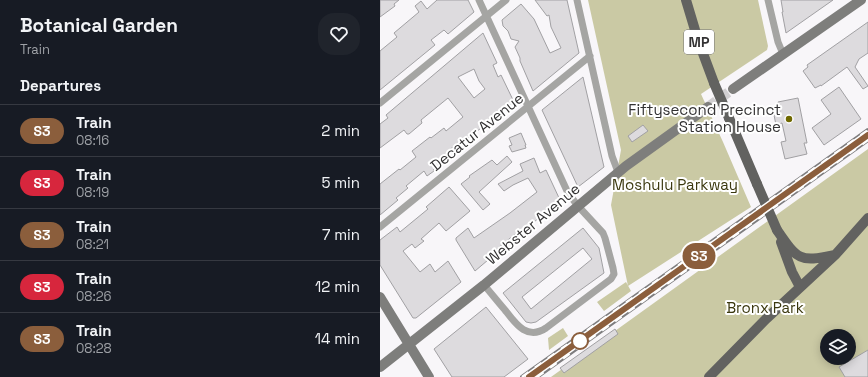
<!DOCTYPE html>
<style>
body{margin:0;font-family:"Space Grotesk",sans-serif;background:#20242c;color:#f1f3f6;height:100vh;display:flex;flex-direction:column;font-size:15px;white-space:nowrap}
*{box-sizing:border-box;margin:0}
p{font-size:13px;color:#9ea1a6}
.icon{flex:none;width:22px;height:22px;fill:none;stroke:currentColor;stroke-width:2;stroke-linecap:round;stroke-linejoin:round}
.map{position:relative;flex:1;overflow:hidden}
.panel{display:flex;flex-direction:column;background:#171b24;width:380px}
.panel>*{flex:none}
.badge{padding:0 8px;border-radius:13px;font-size:14px;line-height:26px}
.controls{position:absolute;left:440px;top:329px;display:grid;gap:8px}
.controls a{display:grid;place-items:center;width:36px;height:36px;border-radius:50%;background:#171b24;box-shadow:0 2px 10px #0003;font-size:20px}
.map>.badge{position:absolute;translate:-50% -50%;box-shadow:0 0 0 2px #fff}
h2{padding:0 20px;font-size:15px;line-height:36px}
.round{display:grid;place-items:center;flex:none;width:42px;height:42px;border-radius:16px;background:#20242c}
.headline{display:flex;align-items:center;justify-content:space-between;height:68px;padding:0 20px}
h1{font-size:19px;font-weight:800;line-height:30px}
ul{padding:0;list-style:none}
li{display:flex;align-items:center;gap:12px;height:52px;padding:0 20px;border-top:1px solid #363941}
li div{flex:1}
li b{display:block;font-size:15px}
li em{font-style:normal}
li .badge{min-width:44px;font-weight:700;text-align:center}
main{display:flex;flex:1;min-height:0}
.map>svg:first-child{display:block}
.green{fill:#cac9a4;fill-rule:evenodd}
.building{fill:#dddbde;stroke:#a1a0a3;fill-rule:evenodd}
.lines{fill:none;stroke-linecap:round;stroke-linejoin:round}
.secondary-tunnel{stroke:#d1cfd1;stroke-width:10;stroke-dasharray:10 5;stroke-linecap:butt}
.street{stroke:#a5a5a3;stroke-width:7}
.secondary{stroke:#7e7e7c;stroke-width:10}
.primary{stroke:#626260;stroke-width:10}
.rail-casing{stroke:#7e7d7f;stroke-width:4}
.rail{stroke:#fff;stroke-width:2.5;stroke-dasharray:8;stroke-linecap:butt}
.primary-bridge{stroke:#626260;stroke-width:10}
.line-casing{stroke:#fff;stroke-width:9}
.line{stroke:#8b5e3c;stroke-width:6}
.poi-dot{fill:#6f6800;stroke:#fff;stroke-width:1.5}
.stop-dot{fill:#fff;stroke:#8b5e3c;stroke-width:2}
.labels{text-anchor:middle;stroke-width:4;stroke-linejoin:round;paint-order:stroke}
.shield{fill:#fff;stroke:#707070;stroke-width:1}
.shield-label{font-size:14px;font-weight:bold;fill:#333233}
.poi-label{font-size:15px;fill:#333233;stroke:#fff;text-anchor:end}
.street-label{font-size:15px;fill:#333233;stroke:#fff}
.park-label{font-size:15px;fill:#3b380f;stroke:#fff}
</style>
<main>
<section class="panel">
<div class="headline"><div><h1>Botanical Garden</h1><p>Train</p></div><a class="round"><svg class="icon" aria-label="heart" viewBox="0 0 24 24"><path d="M12 20l-8-8c-3-5 5-10 8-4 3-6 11-1 8 4z"/></svg></a></div>
<h2>Departures</h2>
<ul>
<li><span class="badge" style="background:#8b5e3c;color:#fff">S3</span><div><b>Train</b><p>08:16</p></div><em>2 min</em></li>
<li><span class="badge" style="background:#d7263d;color:#fff">S3</span><div><b>Train</b><p>08:19</p></div><em>5 min</em></li>
<li><span class="badge" style="background:#8b5e3c;color:#fff">S3</span><div><b>Train</b><p>08:21</p></div><em>7 min</em></li>
<li><span class="badge" style="background:#d7263d;color:#fff">S3</span><div><b>Train</b><p>08:26</p></div><em>12 min</em></li>
<li><span class="badge" style="background:#8b5e3c;color:#fff">S3</span><div><b>Train</b><p>08:28</p></div><em>14 min</em></li>
</ul>
</section>
<div class="map">
<svg width="488" height="377" viewBox="0 0 488 377">
<rect width="100%" height="100%" fill="#f8f6f9"/>
<path class="green" d="M 208,0 L 378,0 L 388,46 L 387,50 L 321,94 L 343,142 L 371,207 L 248,286 L 231,205 L 241,150 Z
M 488,149 L 488,377 L 171,377 ZM 447,336 L 469,336 L 469,358 L 447,358 Z
M 246,282 L 251,291 L 224,311 L 217,302 Z
M 183,328 L 188,336 L 169,350 L 168,338 Z"/>
<path class="building" d="M 0,0 L 19,0 L 14,4 L 15,6 L 0,17 Z
M 57,0 L 88,0 L 94,12 L 68,34 L 64,30 L 51,40 L 55,45 L 0,90 L 0,51 L 17,37 L 14,33 L 39,12 L 35,6 L 41,1 L 47,9 Z
M 155,0 L 187,0 L 199,53 L 153,91 L 140,61 L 140,58 L 135,47 L 139,41 L 131,39 L 128,31 L 123,26 L 122,20 L 141,4 L 154,19 L 170,53 L 181,48 L 171,27 L 169,15 L 167,16 Z
M 401,0 L 453,0 L 406,33 L 402,12 L 403,12 Z
M 488,22 L 488,53 L 479,59 L 475,67 L 488,86 L 483,89 L 467,67 L 441,86 L 441,85 L 435,88 L 423,71 L 428,67 L 427,65 Z
M 103,33 L 117,63 L 113,65 L 118,77 L 121,75 L 134,102 L 91,136 L 81,143 L 80,141 L 67,152 L 71,157 L 53,170 L 54,171 L 47,176 L 44,171 L 26,186 L 28,188 L 16,198 L 18,200 L 0,215 L 0,184 L 19,169 L 20,170 L 36,157 L 32,151 L 50,137 L 51,138 L 64,128 L 66,131 L 83,117 L 68,98 L 41,120 L 42,123 L 29,134 L 27,134 L 24,130 L 0,148 L 0,124 L 8,118 L 6,115 ZM 94,69 L 99,81 L 105,89 L 94,98 L 78,77 Z
M 203,77 L 224,167 L 198,187 L 162,110 Z
M 459,87 L 481,119 L 444,145 L 432,128 L 451,114 L 441,100 Z
M 418,98 L 427,143 L 424,143 L 427,154 L 405,159 L 401,142 L 406,141 L 402,123 L 396,125 L 394,115 L 400,113 L 398,102 Z
M 263,125 L 268,131 L 252,142 L 248,136 Z
M 141,133 L 146,145 L 145,145 L 146,148 L 132,152 L 129,146 L 132,145 L 129,138 Z
M 127,156 L 132,162 L 99,192 L 110,204 L 103,210 L 81,184 L 90,177 L 89,176 L 112,160 L 117,165 Z
M 154,158 L 160,173 L 166,170 L 180,200 L 141,233 L 140,230 L 106,258 L 108,260 L 95,271 L 76,240 L 76,238 L 88,228 L 94,238 L 130,213 L 157,192 L 148,178 L 133,185 L 124,191 L 118,184 L 143,171 L 140,164 Z
M 69,187 L 90,211 L 66,231 L 59,223 L 41,239 L 44,241 L 35,248 L 32,244 L 23,251 L 40,272 L 50,264 L 55,272 L 68,261 L 81,282 L 36,318 L 33,318 L 0,265 L 0,240 L 17,227 L 20,232 L 48,209 L 46,207 Z
M 203,228 L 219,248 L 224,273 L 156,322 L 151,323 L 146,322 L 123,293 ZM 203,248 L 212,259 L 151,309 L 142,297 Z
M 106,307 L 148,359 L 124,377 L 72,377 L 54,349 Z
M 235,329 L 238,334 L 184,373 L 180,368 Z
M 488,350 L 488,377 L 465,377 L 459,367 Z"/>
<g class="lines">
<path class="secondary-tunnel" d="M 328,107 L 353,89"/>
<path class="street" d="M 99,0 L 188,193 L 198,206 L 223,233 L 225,238 L 233,268 L 234,274 L 231,279 L 166,328 C 147,341 135,323 125,310 C 118,302 111,293 104,285
M 197,0 L 232,156 L 238,172
M 388,0 L 398,42 L 403,54
M 0,103 L 126,0
M 0,227 L 210,56"/>
<path class="secondary" d="M 353,89 L 481,0
M 0,297 L 49,377
M 0,367 L 104,285 L 246,166 L 328,107"/>
<path class="primary" d="M 306,0 L 318,40 L 334,83
M 349,118 L 377,184
M 397,230 C 417,259 419,263 454,255
M 401,242 L 412,272 L 420,287
M 329,377 L 386,319 L 456,254 L 488,218"/>
<defs>
<path id="rail" d="M 142,377 L 488,130
M 157,377 L 488,140"/>
</defs>
<use href="#rail" class="rail-casing"/>
<use href="#rail" class="rail"/>
<path class="primary-bridge" d="M 334,83 L 349,118
M 377,184 L 397,230"/>
</g>
<g class="lines">
<defs>
<path id="line" d="M 149,377 L 488,135"/>
</defs>
<use href="#line" class="line-casing"/>
<use href="#line" class="line"/>
</g>
<circle class="poi-dot" cx="409" cy="119" r="4"/>
<circle class="stop-dot" cx="200" cy="341" r="8"/>
<g class="labels">
<rect class="shield" x="304" y="30" width="30" height="24" rx="3"/>
<g class="shield-label">
<text x="319" y="47">MP</text>
</g>
<g class="poi-label">
<text x="401" y="115">Fiftysecond Precinct<tspan x="401" dy="17">Station House</tspan></text>
</g>
<g class="street-label">
<text transform="translate(97 132) rotate(-39)" y="5">Decatur Avenue</text>
<text transform="translate(153 224) rotate(-40)" y="5">Webster Avenue</text>
</g>
<g class="park-label">
<text x="295" y="190">Moshulu Parkway</text>
<text x="385" y="313">Bronx Park</text>
</g>
</g>
</svg>
<div class="controls">
<a><svg class="icon" aria-label="layers" viewBox="0 0 24 24"><path d="M12 4l9 5-9 5-9-5zM3 14l9 5 9-5"/></svg></a>
</div>
<b class="badge" style="left:319px;top:256px;background:#8b5e3c;color:#fff">S3</b>
</div>
</main>
